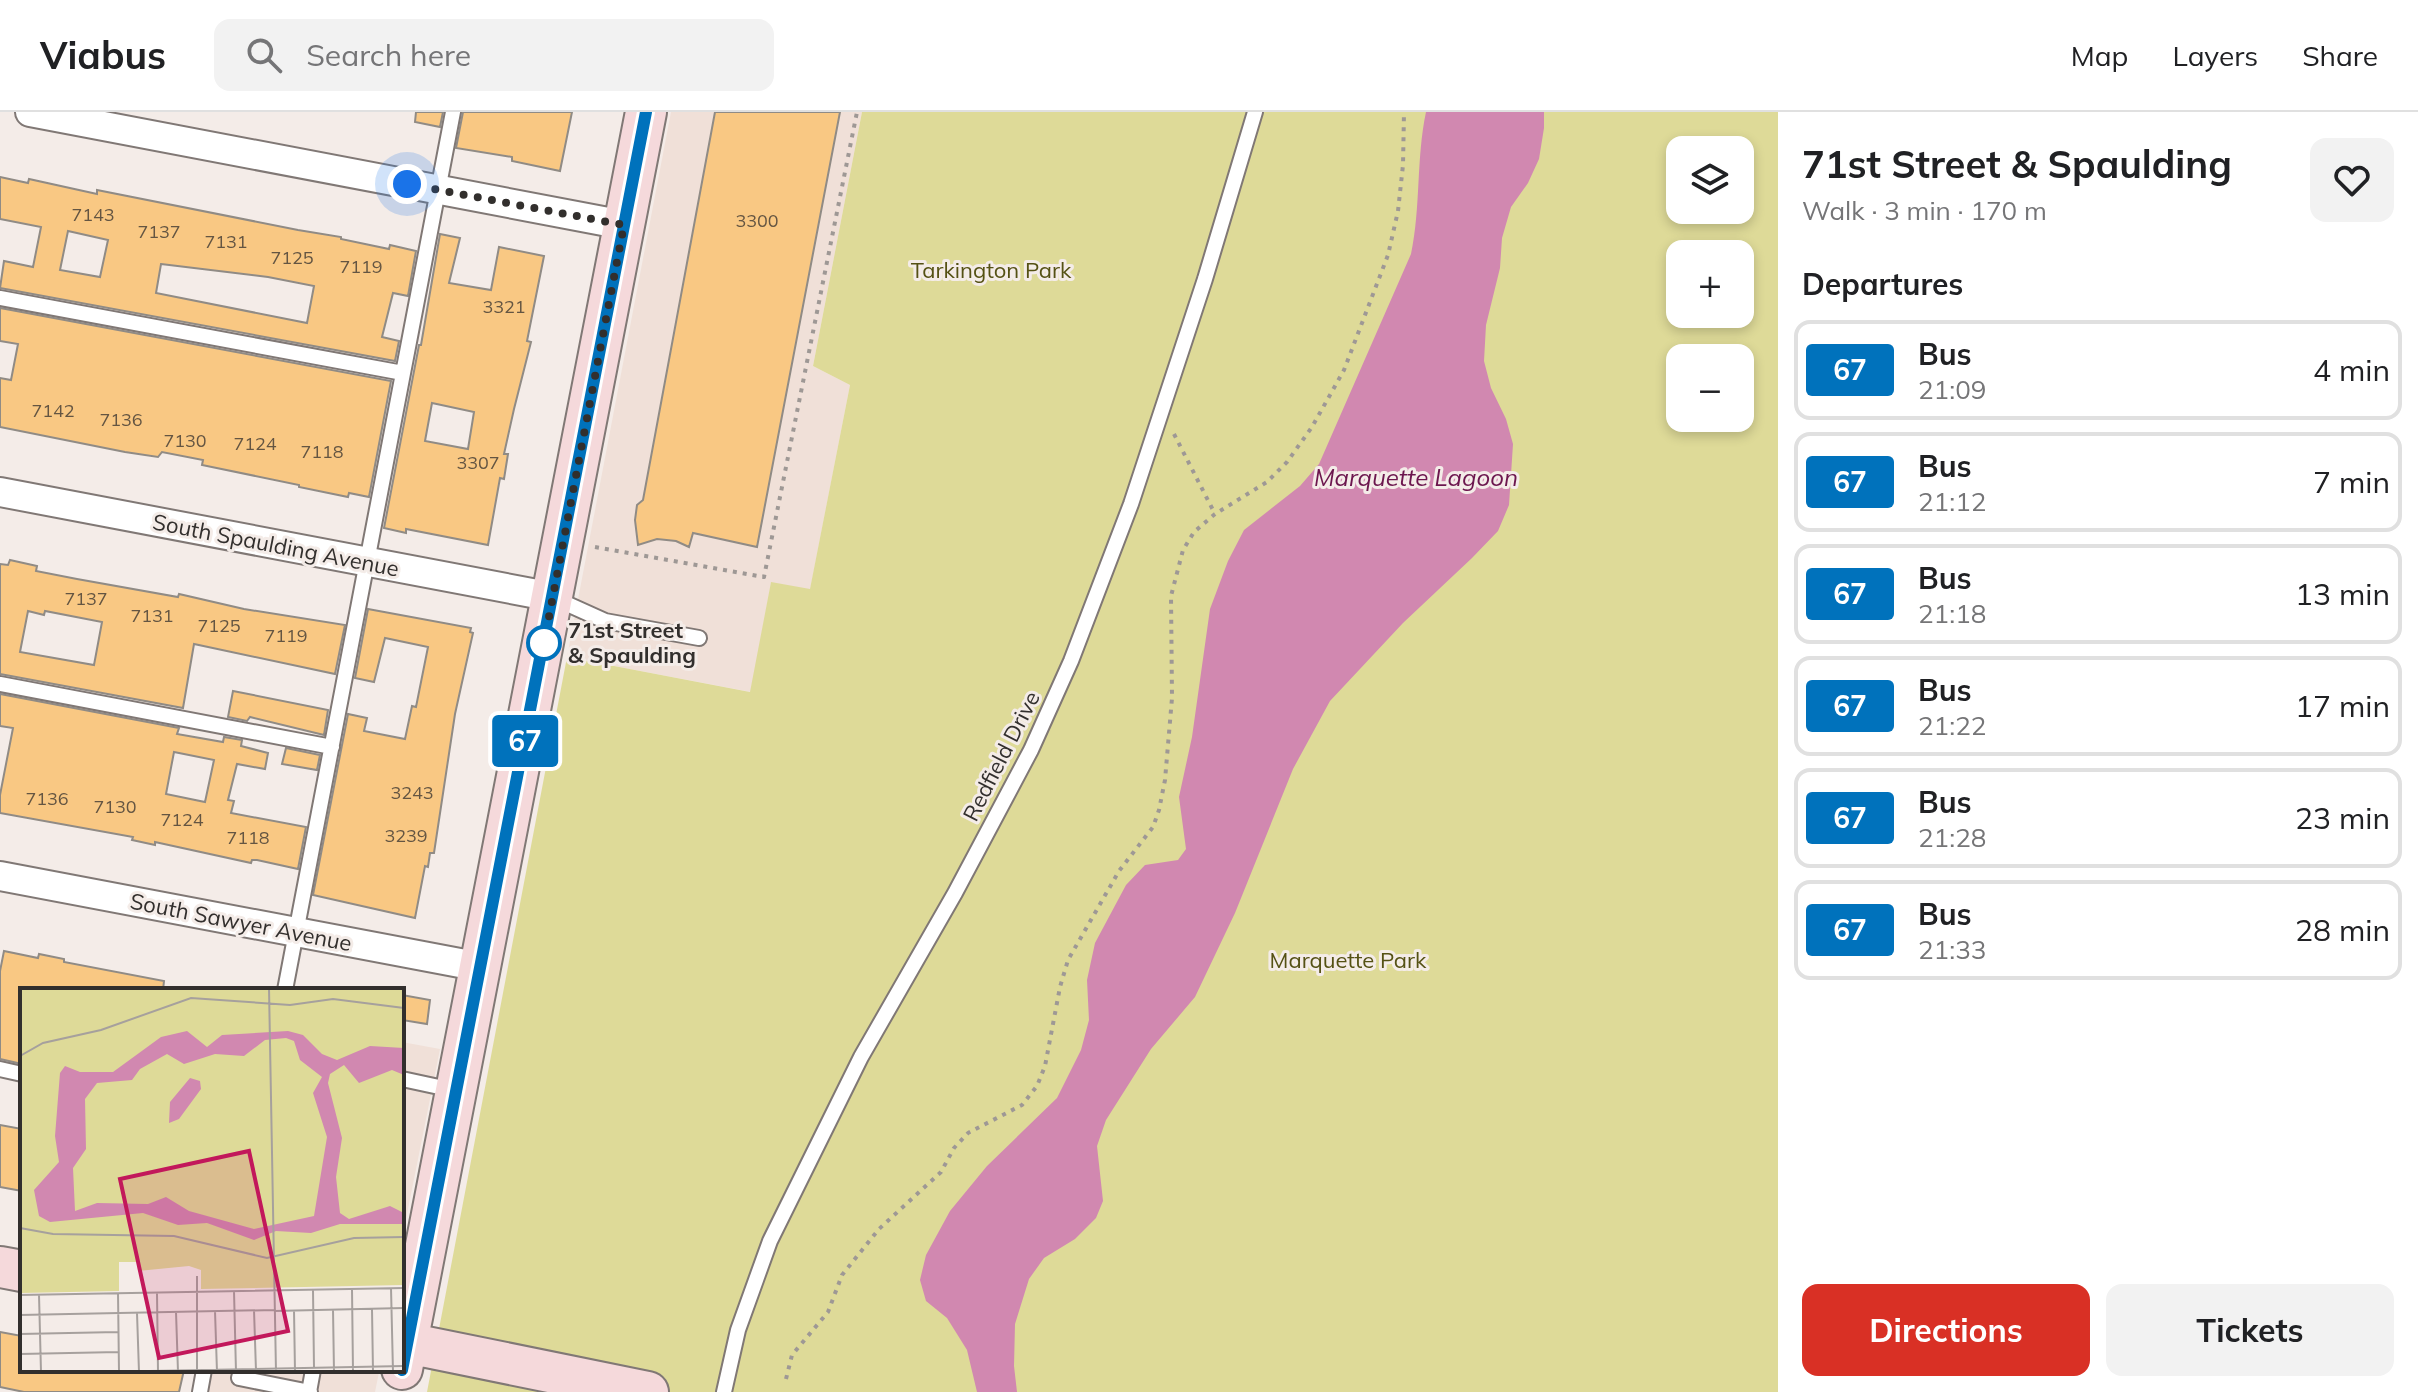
<!DOCTYPE html>
<meta charset="utf-8">
<style>
body{margin:0;font-family:Mulish,sans-serif;background:#f2f2f2;color:#202124;height:100vh;display:flex;flex-direction:column;font-size:30px;white-space:nowrap}
*{box-sizing:border-box;margin:0}
p{font-size:26px;color:#757577}
.icon{flex:none;width:44px;height:44px;fill:none;stroke:currentColor;stroke-width:2;stroke-linecap:round;stroke-linejoin:round}
.map{position:relative;flex:1;overflow:hidden}
.drawer{display:flex;flex-direction:column;background:#fff;width:640px}
.drawer>*{flex:none}
.badge{padding:0 16px;border-radius:6px;font-size:28px;line-height:52px}
.tools{position:absolute;left:1666px;top:24px;display:grid;gap:16px}
.tools a{display:grid;place-items:center;width:88px;height:88px;border-radius:16px;background:#fff;box-shadow:0 4px 12px #0003;font-size:40px}
.you{position:absolute;width:40px;height:40px;margin:-20px;border:6px solid #fff;border-radius:50%;background:#1a73e8;box-shadow:0 0 0 12px #1a73e833}
.map>.badge{position:absolute;translate:-50% -50%;box-shadow:0 0 0 4px #fff}
h2{padding:0 24px;font-size:30px;line-height:72px}
.round{display:grid;place-items:center;flex:none;width:84px;height:84px;border-radius:16px;background:#f2f2f2}
.summary{display:flex;align-items:center;justify-content:space-between;height:136px;padding:0 24px}
h1{font-size:38px;font-weight:700;line-height:60px}
.button{display:flex;gap:16px;margin-top:auto;padding:16px 24px}
.button a{flex:1;height:92px;border-radius:16px;background:#d93025;color:#fff;font-size:32px;font-weight:700;line-height:92px;text-align:center}
.button a+a{background:#f2f2f2;color:#202124}
ul{padding:0;list-style:none}
li{display:flex;align-items:center;gap:24px;height:100px;margin:0 16px 12px;padding:0 8px;border:4px solid #e0e0e0;border-radius:16px}
li div{flex:1}
li b{display:block;font-size:30px}
li em{font-style:normal}
li .badge{min-width:88px;font-weight:700;text-align:center}
header{display:flex;align-items:center;gap:48px;box-sizing:border-box;height:112px;padding:0 40px;background:#fff;border-bottom:2px solid #e0e0e0}
header strong{font-size:38px}
nav{display:flex;gap:44px;margin-inline-start:auto;font-size:28px}
.search{width:560px;height:72px;background:#f2f2f2;display:flex;align-items:center;gap:20px;box-sizing:border-box;padding:0 28px;border-radius:16px;color:#757577;font-size:30px}
main{display:flex;flex:1;min-height:0}
.map>svg:first-child{display:block}
.built{fill:#f0e0d8}
.green{fill:#deda98;fill-rule:evenodd}
.water{fill:#d188b0}
.building{fill:#f9c883;stroke:#908b85;stroke-width:2;fill-rule:evenodd}
.lines{fill:none;stroke-linecap:round;stroke-linejoin:round}
.service-casing{stroke:#807875;stroke-width:18}
.minor-casing{stroke:#807875;stroke-width:32}
.secondary-casing{stroke:#807875;stroke-width:44}
.path{stroke:#9e9895;stroke-width:4;stroke-dasharray:4 6;stroke-linecap:butt}
.service{stroke:#fff;stroke-width:14}
.minor{stroke:#fff;stroke-width:28}
.secondary{stroke:#f5d9db;stroke-width:40}
.line-casing{stroke:#fff;stroke-width:18}
.line{stroke:#0072bc;stroke-width:12}
.walk{stroke:#322f2d;stroke-width:8;stroke-dasharray:0 14.4}
.stop-dot{fill:#fff;stroke:#0072bc;stroke-width:4}
.labels{text-anchor:middle;stroke-width:6;stroke-linejoin:round;paint-order:stroke}
.number-label{font-size:18px;fill:#645542}
.park-label{font-size:22px;fill:#555114;stroke:#f4ece8}
.street-label{font-size:22px;fill:#322f2d;stroke:#f4ece8}
.stop-label{font-size:22px;font-weight:bold;fill:#322f2d;stroke:#f4ece8;text-anchor:start}
.water-label{font-size:24px;font-style:italic;fill:#6c164e;stroke:#f4ece8}
.inset-road{fill:none;stroke:#a6a09d;stroke-width:2}
.view{fill:#c2185b;fill-opacity:0.15;stroke:#c2185b;stroke-width:4}
.inset-edge{fill:none;stroke:#322f2d;stroke-width:4}
</style>
<header>
<strong>Viabus</strong>
<div class="search"><svg class="icon" aria-label="search" viewBox="0 0 24 24"><circle cx="10" cy="10" r="6"/><path d="M15 15l6 6"/></svg>Search here</div>
<nav><a>Map</a><a>Layers</a><a>Share</a></nav>
</header>
<main>
<div class="map">
<svg width="1778" height="1280" viewBox="0 0 1778 1280">
<rect width="100%" height="100%" fill="#f4ece8"/>
<path class="built" d="M 671,0 L 862,0 L 813,254 L 850,273 L 810,478 L 771,471 L 751,580 L 567,545 Z
M 402,930 L 440,937 L 402,1127 Z
M 205,1258 L 374,1258 L 379,1260 L 375,1280 L 200,1280 Z"/>
<path class="green" d="M 862,0 L 1778,0 L 1778,1280 L 427,1280 L 567,545 L 750,580 L 771,470 L 810,477 L 850,273 L 813,254 ZM 1680,38 L 1740,38 L 1740,98 L 1680,98 ZM 1680,142 L 1740,142 L 1740,202 L 1680,202 ZM 1680,246 L 1740,246 L 1740,306 L 1680,306 Z"/>
<path class="water" d="M 1426,0 L 1544,0 L 1544,16 L 1539,47 L 1528,71 L 1511,95 L 1502,126 L 1500,156 L 1486,213 L 1484,249 L 1491,276 L 1506,307 L 1513,332 L 1509,393 L 1498,419 L 1472,446 L 1403,511 L 1330,589 L 1293,657 L 1235,801 L 1195,885 L 1151,937 L 1106,1008 L 1097,1034 L 1103,1089 L 1096,1106 L 1075,1127 L 1044,1146 L 1029,1167 L 1015,1212 L 1014,1254 L 1017,1280 L 977,1280 L 967,1238 L 947,1206 L 926,1189 L 920,1168 L 926,1143 L 950,1099 L 987,1054 L 1057,986 L 1081,938 L 1089,908 L 1087,868 L 1095,831 L 1126,773 L 1145,753 L 1178,748 L 1186,737 L 1179,685 L 1192,625 L 1210,497 L 1228,449 L 1244,418 L 1300,374 L 1319,352 L 1411,142 C 1421,95 1416,47 1426,0 Z"/>
<path class="building" d="M 416,0 L 443,0 L 440,15 L 415,10 Z
M 463,0 L 572,0 L 560,59 L 512,49 L 512,45 L 456,36 Z
M 715,0 L 840,0 L 757,435 L 693,421 L 689,435 L 676,429 L 657,427 L 638,433 L 635,408 L 637,393 L 643,388 Z
M 0,65 L 28,71 L 29,67 L 97,82 L 97,78 L 298,118 L 341,125 L 341,127 L 389,137 L 390,133 L 416,139 L 408,184 L 393,181 L 382,225 L 399,229 L 395,249 L 0,176 L 4,149 L 33,155 L 41,115 L 0,107 ZM 68,119 L 108,128 L 100,165 L 60,158 ZM 161,152 L 268,165 L 314,174 L 307,211 L 156,181 Z
M 440,122 L 460,126 L 449,171 L 491,178 L 499,135 L 544,144 L 527,229 L 531,230 L 514,297 L 504,342 L 508,342 L 504,367 L 500,366 L 488,433 L 406,417 L 406,421 L 384,416 L 419,233 L 421,233 ZM 432,291 L 474,300 L 468,337 L 425,329 Z
M 0,196 L 391,269 L 369,385 L 349,381 L 348,385 L 299,375 L 299,373 L 202,353 L 203,348 L 162,340 L 158,345 L 125,340 L 0,315 L 0,266 L 11,268 L 18,232 L 0,229 Z
M 10,448 L 37,454 L 36,459 L 77,467 L 178,485 L 179,482 L 244,497 L 345,513 L 335,562 L 194,532 L 183,596 L 0,562 L 0,452 L 8,453 ZM 28,499 L 44,503 L 45,499 L 102,510 L 94,553 L 20,540 Z
M 368,497 L 471,516 L 470,520 L 473,521 L 455,602 L 434,741 L 430,741 L 428,755 L 425,754 L 415,806 L 313,783 L 348,602 L 367,606 L 364,619 L 405,627 L 412,594 L 416,595 L 428,535 L 385,526 L 374,570 L 355,566 Z
M 233,579 L 328,598 L 324,623 L 250,605 L 247,609 L 228,605 Z
M 0,582 L 179,616 L 177,622 L 223,630 L 224,625 L 242,628 L 241,634 L 268,641 L 265,657 L 237,652 L 228,688 L 234,689 L 231,701 L 306,715 L 298,757 L 257,748 L 252,748 L 251,751 L 155,730 L 155,733 L 132,728 L 133,725 L 0,701 L 0,683 L 13,616 L 0,614 ZM 174,640 L 214,648 L 205,690 L 166,682 Z
M 286,636 L 320,643 L 317,658 L 282,652 Z
M 4,839 L 38,846 L 39,842 L 64,847 L 64,850 L 164,869 L 163,878 L 22,878 L 22,952 L 0,947 L 0,859 Z
M 402,883 L 430,888 L 427,912 L 402,908 Z
M 0,1013 L 22,1017 L 22,1079 L 0,1075 Z
M 0,1220 L 22,1224 L 22,1258 L 184,1258 L 179,1280 L 24,1280 L 0,1275 Z"/>
<g class="lines">
<defs>
<path id="service" d="M 0,186 L 403,261
M 554,486 L 605,509 L 699,526
M 0,572 L 332,635
M 285,878 L 453,0
M 0,957 L 22,962
M 402,967 L 453,978
M 241,1258 L 239,1266 L 310,1280
M 200,1280 L 204,1258
M 309,1280 L 313,1258
M 724,1280 L 738,1218 L 770,1129 L 861,945 L 955,781 L 1031,638 L 1071,549 L 1131,392 L 1205,167 L 1255,0"/>
<path id="minor" d="M 30,0 L 624,113
M 0,380 L 553,485
M 0,764 L 481,855"/>
<path id="secondary" d="M 0,1155 L 22,1159
M 402,1230 L 648,1280
M 402,1257 L 646,0"/>
</defs>
<use href="#service" class="service-casing"/>
<use href="#minor" class="minor-casing"/>
<use href="#secondary" class="secondary-casing"/>
<path class="path" d="M 1174,322 L 1215,402
M 595,435 L 764,465 L 857,0
M 786,1267 L 792,1243 L 828,1200 L 842,1163 L 879,1117 L 941,1060 L 954,1036 L 968,1021 L 1022,993 L 1037,974 L 1045,954 L 1060,875 L 1068,848 L 1119,759 L 1153,715 L 1159,698 L 1165,668 L 1172,586 L 1171,484 L 1183,438 L 1194,420 L 1215,402 L 1267,370 L 1287,350 L 1312,315 L 1344,258 L 1388,143 L 1398,99 L 1403,53 L 1404,0"/>
<use href="#service" class="service"/>
<use href="#minor" class="minor"/>
<use href="#secondary" class="secondary"/>
</g>
<g class="lines">
<defs>
<path id="line" d="M 402,1258 L 646,0"/>
</defs>
<use href="#line" class="line-casing"/>
<use href="#line" class="line"/>
<path class="walk" d="M 407,72 L 624,113 L 544,531"/>
</g>
<circle class="stop-dot" cx="544" cy="531" r="16"/>
<g class="labels">
<g class="number-label">
<text x="93" y="109">7143</text>
<text x="757" y="115">3300</text>
<text x="159" y="126">7137</text>
<text x="226" y="136">7131</text>
<text x="292" y="152">7125</text>
<text x="361" y="161">7119</text>
<text x="504" y="201">3321</text>
<text x="53" y="305">7142</text>
<text x="121" y="314">7136</text>
<text x="185" y="335">7130</text>
<text x="255" y="338">7124</text>
<text x="322" y="346">7118</text>
<text x="478" y="357">3307</text>
<text x="86" y="493">7137</text>
<text x="152" y="510">7131</text>
<text x="219" y="520">7125</text>
<text x="286" y="530">7119</text>
<text x="412" y="687">3243</text>
<text x="47" y="693">7136</text>
<text x="115" y="701">7130</text>
<text x="182" y="714">7124</text>
<text x="406" y="730">3239</text>
<text x="248" y="732">7118</text>
</g>
<g class="park-label">
<text x="991" y="166">Tarkington Park</text>
<text x="1348" y="856">Marquette Park</text>
</g>
<g class="street-label">
<text transform="translate(276 433) rotate(11)" y="8">South Spaulding Avenue</text>
<text transform="translate(1001 644) rotate(-63)" y="8">Redfield Drive</text>
<text transform="translate(241 810) rotate(11)" y="8">South Sawyer Avenue</text>
</g>
<g class="stop-label">
<text x="568" y="526">71st Street<tspan x="568" dy="25">&amp; Spaulding</tspan></text>
</g>
<g class="water-label">
<text x="1416" y="374">Marquette Lagoon</text>
</g>
</g>
<g transform="translate(20 876)">
<rect width="384" height="384" fill="#f4ece8"/>
<path d="M 0,0 L 384,0 L 384,297 L 181,301 L 181,282 L 169,278 L 118,283 L 117,274 L 99,274 L 99,303 L 0,305 Z" fill="#deda98"/>
<path d="M 167,43 L 187,59 L 202,47 L 268,43 L 283,47 L 302,66 L 317,72 L 350,58 L 384,60 L 384,87 L 372,82 L 339,95 L 324,77 L 310,86 L 308,95 L 322,150 L 316,189 L 320,225 L 329,231 L 370,218 L 384,225 L 384,236 L 320,236 L 291,245 L 256,243 L 234,252 L 187,235 L 158,237 L 123,225 L 30,234 L 19,228 L 14,202 L 39,174 L 35,148 L 40,85 L 45,78 L 60,84 L 93,84 L 141,49 ZM 266,50 L 274,53 L 280,72 L 302,89 L 293,105 L 307,149 L 294,228 L 234,241 L 169,223 L 146,209 L 128,216 L 77,215 L 55,223 L 53,180 L 66,161 L 65,111 L 77,95 L 112,92 L 120,81 L 147,66 L 164,76 L 195,66 L 224,68 L 245,52 ZM 170,90 L 180,93 L 181,101 L 159,131 L 149,135 L 150,114 Z" fill="#d188b0" fill-rule="evenodd"/>
<path class="inset-road" d="M 249,0 L 256,384M 0,68 L 23,55 L 81,42 L 171,10 L 270,17 L 313,11 L 384,20M 0,240 L 33,246 L 154,248 L 247,270 L 334,250 L 384,249M 177,288 L 177,384M 371,300 L 373,384M 332,301 L 333,384M 293,302 L 294,380M 214,303 L 216,384M 98,305 L 99,384M 137,305 L 138,384M 0,307 L 384,300M 19,307 L 21,384M 313,321 L 314,384M 352,321 L 353,384M 234,322 L 236,383M 274,322 L 275,384M 195,323 L 197,384M 254,323 L 384,320M 156,324 L 158,384M 117,325 L 119,384M 0,327 L 254,322M 0,346 L 98,344M 0,366 L 99,364M 77,384 L 384,378"/>
<path class="view" d="M 229,163 L 268,343 L 139,370 L 100,191 Z"/>
<rect width="384" height="384" class="inset-edge"/>
</g>
</svg>
<div class="tools">
<a><svg class="icon" aria-label="layers" viewBox="0 0 24 24"><path d="M12 4l9 5-9 5-9-5zM3 14l9 5 9-5"/></svg></a>
<a>+</a>
<a>−</a>
</div>
<div class="you" style="left:407px;top:72px"></div>
<b class="badge" style="left:525px;top:629px;background:#0072bc;color:#fff">67</b>
</div>
<section class="drawer">
<div class="summary"><div><h1>71st Street &amp; Spaulding</h1><p>Walk · 3 min · 170 m</p></div><a class="round"><svg class="icon" aria-label="heart" viewBox="0 0 24 24"><path d="M12 20l-8-8c-3-5 5-10 8-4 3-6 11-1 8 4z"/></svg></a></div>
<h2>Departures</h2>
<ul>
<li><span class="badge" style="background:#0072bc;color:#fff">67</span><div><b>Bus</b><p>21:09</p></div><em>4 min</em></li>
<li><span class="badge" style="background:#0072bc;color:#fff">67</span><div><b>Bus</b><p>21:12</p></div><em>7 min</em></li>
<li><span class="badge" style="background:#0072bc;color:#fff">67</span><div><b>Bus</b><p>21:18</p></div><em>13 min</em></li>
<li><span class="badge" style="background:#0072bc;color:#fff">67</span><div><b>Bus</b><p>21:22</p></div><em>17 min</em></li>
<li><span class="badge" style="background:#0072bc;color:#fff">67</span><div><b>Bus</b><p>21:28</p></div><em>23 min</em></li>
<li><span class="badge" style="background:#0072bc;color:#fff">67</span><div><b>Bus</b><p>21:33</p></div><em>28 min</em></li>
</ul>
<div class="button"><a>Directions</a><a>Tickets</a></div>
</section>
</main>
